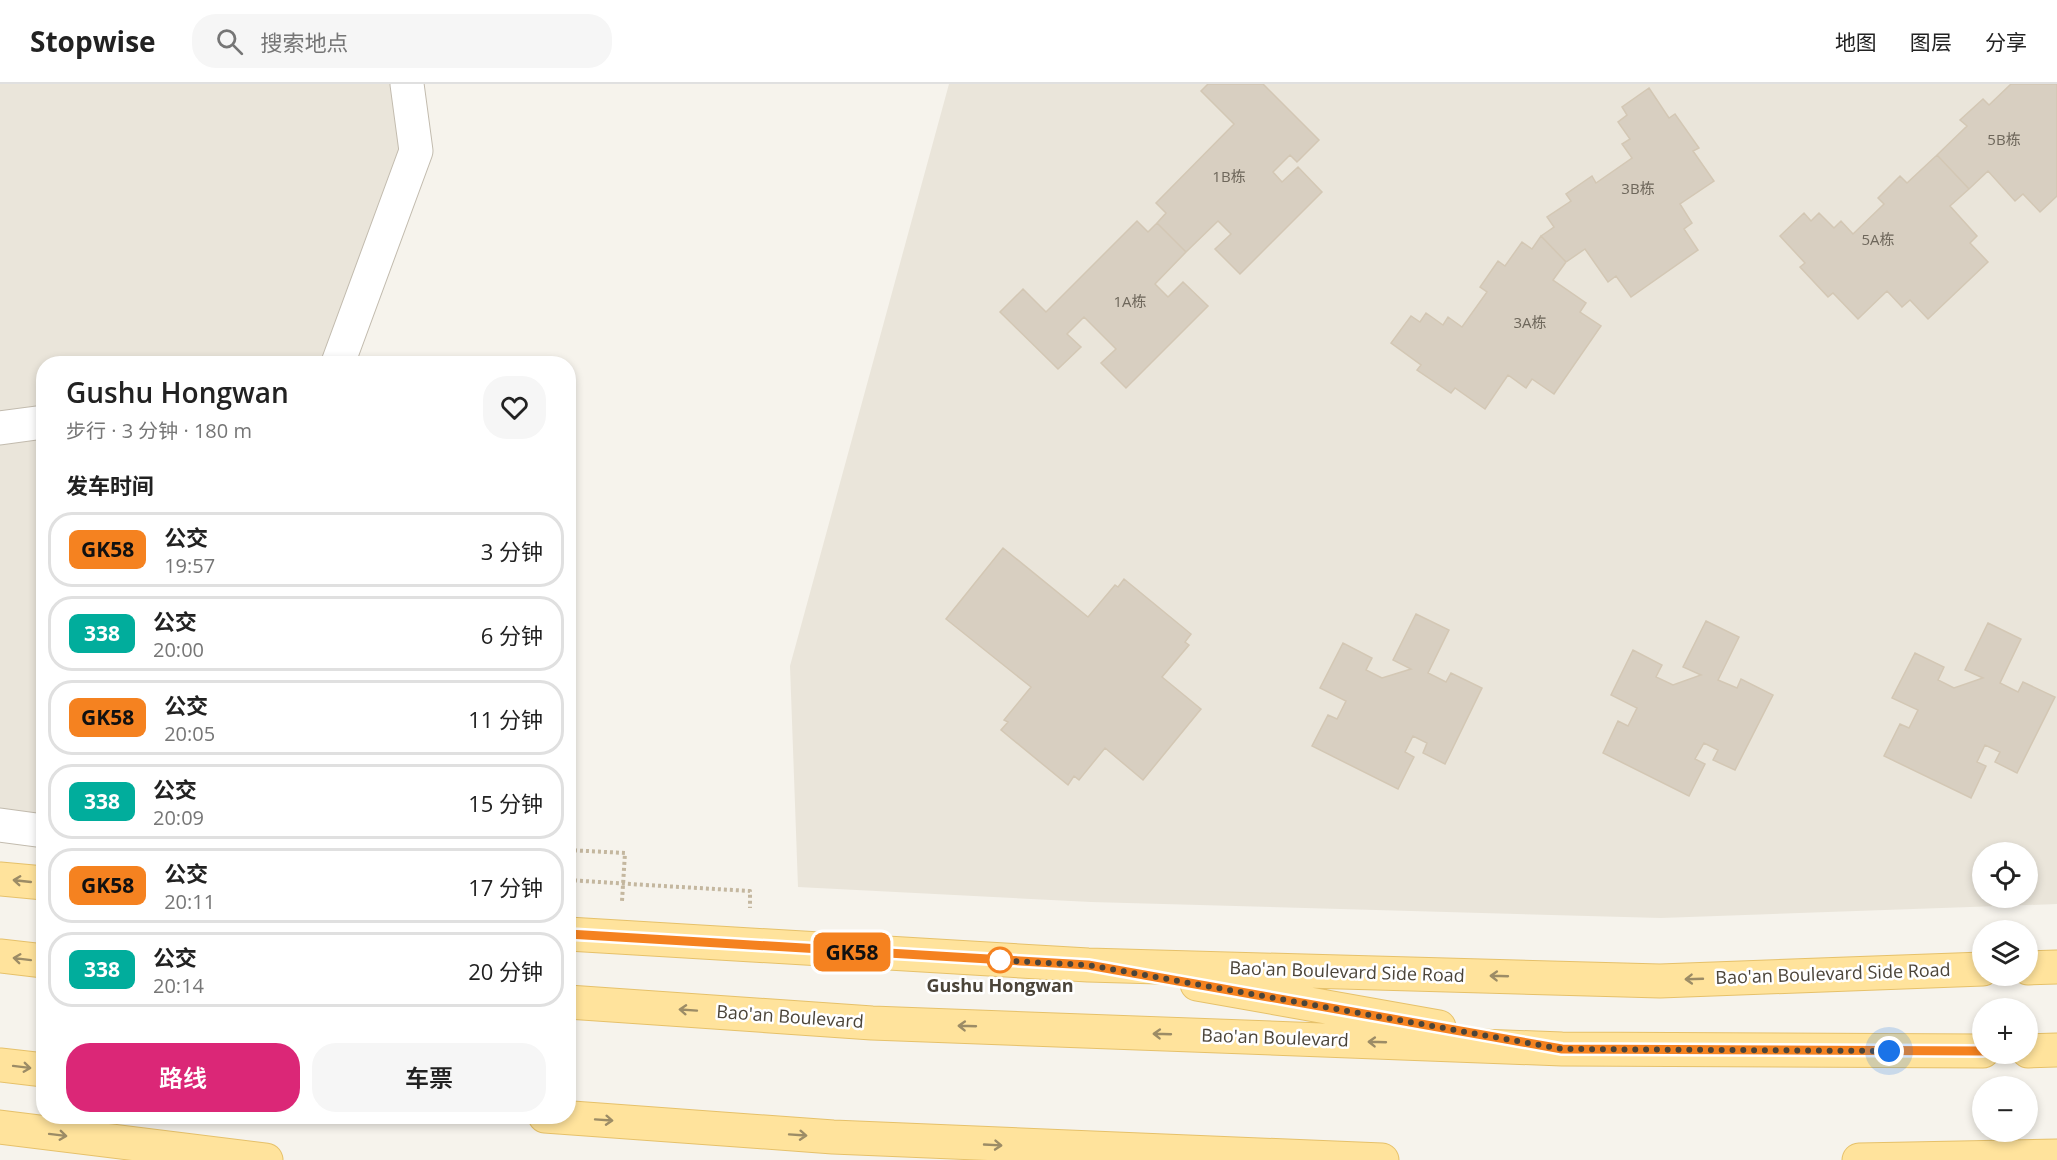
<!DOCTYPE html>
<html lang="zh">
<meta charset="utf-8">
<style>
body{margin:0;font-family:"Open Sans","Noto Sans SC",sans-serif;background:#f6f6f6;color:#222;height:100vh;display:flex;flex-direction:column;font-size:22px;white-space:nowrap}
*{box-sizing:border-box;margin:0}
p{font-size:20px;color:#767676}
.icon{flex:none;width:33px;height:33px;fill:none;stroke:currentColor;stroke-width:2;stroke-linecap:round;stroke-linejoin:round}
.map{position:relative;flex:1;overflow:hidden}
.panel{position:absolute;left:36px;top:272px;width:540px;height:768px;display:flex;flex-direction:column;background:#fff;border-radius:24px;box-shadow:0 3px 9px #0003}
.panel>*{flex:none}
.badge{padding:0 12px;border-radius:9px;font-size:21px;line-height:39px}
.buttons{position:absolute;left:1972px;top:758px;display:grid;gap:12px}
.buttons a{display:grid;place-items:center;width:66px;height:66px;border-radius:50%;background:#fff;box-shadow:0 3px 9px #0003;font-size:30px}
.you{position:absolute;width:30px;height:30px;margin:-15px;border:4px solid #fff;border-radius:50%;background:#1a73e8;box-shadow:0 0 0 9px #1a73e833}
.map>.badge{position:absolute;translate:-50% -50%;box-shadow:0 0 0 3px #fff}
h2{padding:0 30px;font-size:22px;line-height:54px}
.round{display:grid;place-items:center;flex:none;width:63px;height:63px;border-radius:24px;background:#f6f6f6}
.head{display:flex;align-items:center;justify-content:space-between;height:102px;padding:0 30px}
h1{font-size:28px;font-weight:600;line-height:45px}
.cta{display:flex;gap:12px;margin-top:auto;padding:12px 30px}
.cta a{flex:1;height:69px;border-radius:24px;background:#db2777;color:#fff;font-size:24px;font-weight:600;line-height:69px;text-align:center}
.cta a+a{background:#f6f6f6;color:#222}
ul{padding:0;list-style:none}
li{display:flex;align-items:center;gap:18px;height:75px;margin:0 12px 9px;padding:0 18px;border:3px solid #e0e0e0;border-radius:24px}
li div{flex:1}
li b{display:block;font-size:22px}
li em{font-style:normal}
li .badge{min-width:66px;font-weight:700;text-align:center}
header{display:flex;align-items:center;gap:36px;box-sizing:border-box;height:84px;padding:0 30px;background:#fff;border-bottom:2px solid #e0e0e0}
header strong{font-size:28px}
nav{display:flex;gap:33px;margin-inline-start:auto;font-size:21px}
.search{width:420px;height:54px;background:#f6f6f6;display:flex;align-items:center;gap:15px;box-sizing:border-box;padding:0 21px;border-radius:24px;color:#767676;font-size:22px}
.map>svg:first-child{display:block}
.residential{fill:#eae5da;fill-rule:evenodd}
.building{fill:#d8cfc1;stroke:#d3c7b4;stroke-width:1.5}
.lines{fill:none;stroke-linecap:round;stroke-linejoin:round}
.minor-casing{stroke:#c2bbae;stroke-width:35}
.major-casing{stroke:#e6c16a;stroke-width:35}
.path{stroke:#c4b79f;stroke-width:4;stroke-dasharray:3 3;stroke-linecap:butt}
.minor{stroke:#fff;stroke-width:33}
.major{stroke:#ffe39c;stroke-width:33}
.path-bridge{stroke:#c4b79f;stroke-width:4;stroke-dasharray:3 3;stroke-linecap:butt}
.oneway{stroke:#9c8c66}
.line-casing{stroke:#fff;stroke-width:14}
.line{stroke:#f58220;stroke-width:9}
.walk{stroke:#4b4439;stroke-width:6;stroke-dasharray:0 10.8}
.stop-dot{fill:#fff;stroke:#f58220;stroke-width:3}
.labels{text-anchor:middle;stroke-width:5;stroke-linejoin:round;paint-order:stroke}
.number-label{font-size:15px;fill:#6e675b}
.street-label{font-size:18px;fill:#4b4439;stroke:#fff}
.stop-label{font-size:18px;font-weight:bold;fill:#4b4439;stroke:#fff}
</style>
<header>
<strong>Stopwise</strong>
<div class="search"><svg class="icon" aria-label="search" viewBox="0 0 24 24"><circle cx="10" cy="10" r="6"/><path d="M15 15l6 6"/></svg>搜索地点</div>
<nav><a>地图</a><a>图层</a><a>分享</a></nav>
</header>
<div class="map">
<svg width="2057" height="1076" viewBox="0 0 2057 1076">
<rect width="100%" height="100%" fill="#f6f3ec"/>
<path class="residential" d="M 0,0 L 392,0 L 400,61 L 320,279 L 44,279 L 43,739 L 0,733 Z
M 949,0 L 2057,0 L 2057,820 L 1661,834 L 1091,818 L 798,803 L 790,582 ZM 1983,768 L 2028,768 L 2028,813 L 1983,813 Z"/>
<path class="building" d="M 1208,0 L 1263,0 L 1319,56 L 1297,78 L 1290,71 L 1273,88 L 1282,98 L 1298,83 L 1322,108 L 1240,190 L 1215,165 L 1231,150 L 1218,137 L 1186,168 L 1157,139 L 1166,129 L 1156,119 L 1234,40 L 1201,7 Z
M 2011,0 L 2057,0 L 2057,112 L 2040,128 L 2023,110 L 2015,117 L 1988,87 L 1969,105 L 1937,71 L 1967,42 L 1960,36 L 1983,15 L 1989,21 Z
M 1649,4 L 1669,34 L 1675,30 L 1699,64 L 1693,67 L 1714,97 L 1680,120 L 1692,139 L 1684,145 L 1698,166 L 1631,213 L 1616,192 L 1608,198 L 1585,165 L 1566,178 L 1541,152 L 1554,143 L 1547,133 L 1571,117 L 1566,110 L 1592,92 L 1596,99 L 1632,74 L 1622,60 L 1630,55 L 1618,38 L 1627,31 L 1622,23 Z
M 1937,71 L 1969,105 L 1950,122 L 1977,152 L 1970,159 L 1988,178 L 1928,235 L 1910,216 L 1902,223 L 1887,207 L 1858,235 L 1833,209 L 1828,213 L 1800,183 L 1805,179 L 1780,152 L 1804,129 L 1811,137 L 1819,129 L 1834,144 L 1841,137 L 1853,150 L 1884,120 L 1878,114 L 1900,92 L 1907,99 Z
M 1137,137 L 1148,148 L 1157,139 L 1186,168 L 1155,200 L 1168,213 L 1183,198 L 1208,222 L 1126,304 L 1101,279 L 1116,265 L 1084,233 L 1067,250 L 1081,263 L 1058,285 L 1000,228 L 1023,205 L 1046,228 Z
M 1541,152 L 1566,178 L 1553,196 L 1586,219 L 1580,228 L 1601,242 L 1554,310 L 1532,295 L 1526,304 L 1508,291 L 1485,325 L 1455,304 L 1451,309 L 1417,286 L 1421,281 L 1391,259 L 1411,232 L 1420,238 L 1426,229 L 1443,241 L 1448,233 L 1462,243 L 1487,208 L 1480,203 L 1498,177 L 1505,182 L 1522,158 L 1532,165 Z
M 1003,464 L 1088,533 L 1115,501 L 1118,503 L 1124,495 L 1191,550 L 1185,558 L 1189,561 L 1162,593 L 1201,625 L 1143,696 L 1105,664 L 1079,696 L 1074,692 L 1068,701 L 1001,646 L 1008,638 L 1004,636 L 1031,603 L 946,535 Z
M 1416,530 L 1449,546 L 1428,589 L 1446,598 L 1451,589 L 1482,604 L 1445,680 L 1423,669 L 1427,659 L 1413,652 L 1405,668 L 1414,673 L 1398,705 L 1312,662 L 1328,631 L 1337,635 L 1346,617 L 1320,604 L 1343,559 L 1372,574 L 1366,586 L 1382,594 L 1411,585 L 1393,576 Z
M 1706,537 L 1739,553 L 1718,596 L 1737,604 L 1741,595 L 1773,611 L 1735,686 L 1713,676 L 1718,666 L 1704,659 L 1695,675 L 1705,680 L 1689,712 L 1603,669 L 1618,637 L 1628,642 L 1637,624 L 1611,611 L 1633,566 L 1662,581 L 1656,593 L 1673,601 L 1701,591 L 1683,583 Z
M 1988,539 L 2021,555 L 2000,599 L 2018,608 L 2023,598 L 2055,613 L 2017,689 L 1995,678 L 2000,668 L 1985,661 L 1977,678 L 1986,682 L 1971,714 L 1884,672 L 1900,640 L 1909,644 L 1918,626 L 1892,614 L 1915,569 L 1944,583 L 1938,596 L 1954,604 L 1983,594 L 1965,586 Z"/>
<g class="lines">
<defs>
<path id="minor" d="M 338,279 L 416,67 L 407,0
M 0,344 L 44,338
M 0,741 L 44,747"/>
<path id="major" d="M 0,795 L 44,799
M 568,850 L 1088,881 L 1660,897 L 1983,885
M 0,872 L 44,877
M 2028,884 L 2057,883
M 1197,900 L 1439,943
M 568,918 L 872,939 L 1562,965 L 1983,967
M 2028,967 L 2057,966
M 0,981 L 44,986
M 545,1032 L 833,1053 L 1382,1076
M 0,1043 L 266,1076
M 1859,1076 L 2057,1072"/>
</defs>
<use href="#minor" class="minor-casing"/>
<use href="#major" class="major-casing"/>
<path class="path" d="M 568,766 L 625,769 L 622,817
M 646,801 L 750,807 L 750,824"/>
<use href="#minor" class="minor"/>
<use href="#major" class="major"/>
<path class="path-bridge" d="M 568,796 L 646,801"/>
</g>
<defs><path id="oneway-shaft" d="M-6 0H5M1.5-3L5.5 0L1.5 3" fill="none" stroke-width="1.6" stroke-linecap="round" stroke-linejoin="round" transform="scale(1.5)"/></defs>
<g class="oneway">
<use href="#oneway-shaft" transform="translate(22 797) rotate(-174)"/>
<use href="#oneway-shaft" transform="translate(22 875) rotate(-173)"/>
<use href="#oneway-shaft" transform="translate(1499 892) rotate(-178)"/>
<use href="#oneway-shaft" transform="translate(1694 895) rotate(178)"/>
<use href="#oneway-shaft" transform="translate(688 926) rotate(-176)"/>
<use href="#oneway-shaft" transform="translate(967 942) rotate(-178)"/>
<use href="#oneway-shaft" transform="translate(1162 950) rotate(-178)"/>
<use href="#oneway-shaft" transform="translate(1377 958) rotate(-178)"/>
<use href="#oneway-shaft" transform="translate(22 983) rotate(7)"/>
<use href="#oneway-shaft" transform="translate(604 1036) rotate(4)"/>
<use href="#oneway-shaft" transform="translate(58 1051) rotate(7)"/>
<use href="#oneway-shaft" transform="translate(798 1051) rotate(4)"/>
<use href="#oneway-shaft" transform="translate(993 1061) rotate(3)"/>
</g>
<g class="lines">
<defs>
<path id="line" d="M 568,850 L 1088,881 L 1562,965 L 1983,967"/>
</defs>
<use href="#line" class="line-casing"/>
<use href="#line" class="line"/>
<path class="walk" d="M 1000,876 L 992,876 L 1088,881 L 1562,965 L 1889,967"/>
</g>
<circle class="stop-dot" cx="1000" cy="876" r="12"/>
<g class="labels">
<g class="number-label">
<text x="2004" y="61">5B栋</text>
<text x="1229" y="98">1B栋</text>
<text x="1638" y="110">3B栋</text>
<text x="1878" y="161">5A栋</text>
<text x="1130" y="223">1A栋</text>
<text x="1530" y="244">3A栋</text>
</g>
<g class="street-label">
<text transform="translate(1347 888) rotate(2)" y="6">Bao'an Boulevard Side Road</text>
<text transform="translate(1833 890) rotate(-2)" y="6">Bao'an Boulevard Side Road</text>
<text transform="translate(790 933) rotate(4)" y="6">Bao'an Boulevard</text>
<text transform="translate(1275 954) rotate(2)" y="6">Bao'an Boulevard</text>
</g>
<g class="stop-label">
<text x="1000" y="908">Gushu Hongwan</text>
</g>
</g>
</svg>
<div class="buttons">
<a><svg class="icon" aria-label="locate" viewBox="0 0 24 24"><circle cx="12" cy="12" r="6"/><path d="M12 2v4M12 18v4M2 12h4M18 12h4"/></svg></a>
<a><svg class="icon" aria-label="layers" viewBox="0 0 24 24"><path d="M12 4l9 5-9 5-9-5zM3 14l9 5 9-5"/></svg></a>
<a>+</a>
<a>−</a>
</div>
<div class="you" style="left:1889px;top:967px"></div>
<b class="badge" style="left:852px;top:868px;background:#f58220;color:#111">GK58</b>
<section class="panel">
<div class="head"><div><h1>Gushu Hongwan</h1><p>步行 · 3 分钟 · 180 m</p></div><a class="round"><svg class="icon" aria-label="heart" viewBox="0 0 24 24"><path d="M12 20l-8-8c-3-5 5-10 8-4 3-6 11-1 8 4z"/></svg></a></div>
<h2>发车时间</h2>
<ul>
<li><span class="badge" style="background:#f58220;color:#111">GK58</span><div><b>公交</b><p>19:57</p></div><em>3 分钟</em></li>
<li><span class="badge" style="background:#01ad9c;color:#fff">338</span><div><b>公交</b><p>20:00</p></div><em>6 分钟</em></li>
<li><span class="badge" style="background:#f58220;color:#111">GK58</span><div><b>公交</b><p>20:05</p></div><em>11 分钟</em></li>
<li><span class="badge" style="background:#01ad9c;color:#fff">338</span><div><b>公交</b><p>20:09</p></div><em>15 分钟</em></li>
<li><span class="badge" style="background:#f58220;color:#111">GK58</span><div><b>公交</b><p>20:11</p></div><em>17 分钟</em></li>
<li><span class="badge" style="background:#01ad9c;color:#fff">338</span><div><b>公交</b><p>20:14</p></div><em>20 分钟</em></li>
</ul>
<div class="cta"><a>路线</a><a>车票</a></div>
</section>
</div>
